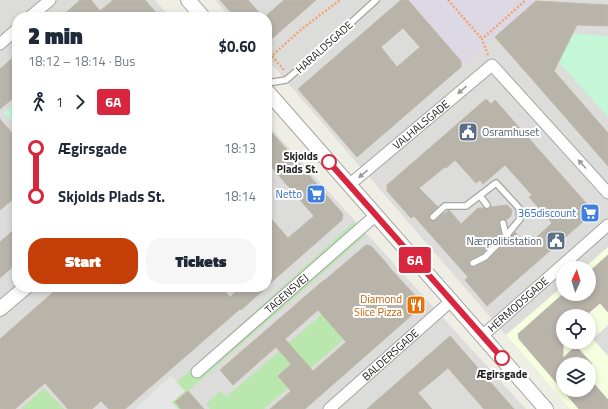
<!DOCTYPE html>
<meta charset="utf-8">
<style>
body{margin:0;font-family:"Titillium Web",sans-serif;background:#f6f6f7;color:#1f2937;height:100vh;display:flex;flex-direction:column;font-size:15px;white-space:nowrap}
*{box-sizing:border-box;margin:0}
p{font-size:13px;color:#747a83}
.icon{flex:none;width:22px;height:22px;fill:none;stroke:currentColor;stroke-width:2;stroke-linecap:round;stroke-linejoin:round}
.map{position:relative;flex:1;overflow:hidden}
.details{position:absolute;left:12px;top:12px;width:260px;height:280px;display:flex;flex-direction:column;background:#fff;border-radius:16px;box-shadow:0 2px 6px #0003}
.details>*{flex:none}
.badge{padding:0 8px;border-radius:3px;font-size:14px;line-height:26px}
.needle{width:26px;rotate:4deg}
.tools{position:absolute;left:556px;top:261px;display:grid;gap:8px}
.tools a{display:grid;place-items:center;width:40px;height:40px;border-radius:50%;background:#fff;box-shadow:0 2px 6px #0003;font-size:20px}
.map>.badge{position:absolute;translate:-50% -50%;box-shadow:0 0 0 2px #fff}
.legs{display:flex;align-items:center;gap:6px;height:44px;padding:0 16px;font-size:13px}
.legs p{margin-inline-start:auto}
.headline{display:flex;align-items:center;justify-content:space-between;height:68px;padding:0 16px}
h1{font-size:22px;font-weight:800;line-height:30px}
.button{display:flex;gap:8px;margin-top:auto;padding:8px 16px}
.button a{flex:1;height:46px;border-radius:16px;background:#c53e08;color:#fff;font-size:16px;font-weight:800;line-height:46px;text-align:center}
.button a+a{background:#f6f6f7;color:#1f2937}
ul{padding:0 16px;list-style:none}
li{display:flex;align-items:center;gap:14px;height:48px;font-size:15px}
li i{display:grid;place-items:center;width:6px;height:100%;margin:0 5px;background:currentColor}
li i::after{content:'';width:10px;height:10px;margin:-5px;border:3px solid;border-radius:50%;background:#fff}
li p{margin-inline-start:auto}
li:first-child i{background:linear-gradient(#0000 50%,currentColor 0)}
li:last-child i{background:linear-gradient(currentColor 50%,#0000 0)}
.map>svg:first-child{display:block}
.residential{fill:#dcdcdb;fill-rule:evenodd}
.education{fill:#f5fedf;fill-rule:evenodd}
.grass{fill:#b9e7ad}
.park{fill:#c3f7d6}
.parking{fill:#e6e6e6}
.plaza{fill:#dcd9e5}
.building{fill:#b8b4aa;stroke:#c0b9a8;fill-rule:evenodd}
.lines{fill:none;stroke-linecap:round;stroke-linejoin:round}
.service-casing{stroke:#a5a5a5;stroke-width:8}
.minor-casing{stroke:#a5a5a5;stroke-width:13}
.tertiary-casing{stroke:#a5a5a5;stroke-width:16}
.path{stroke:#f4a370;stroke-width:2.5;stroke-dasharray:2 2;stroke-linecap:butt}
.service{stroke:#fff;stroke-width:5.5}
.minor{stroke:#fff;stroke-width:11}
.tertiary{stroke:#fff;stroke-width:14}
.oneway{fill:#9a9a9a}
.line-1-casing{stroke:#fff;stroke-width:9}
.line-1{stroke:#d7263d;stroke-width:6}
.stop-1-dot{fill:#fff;stroke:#d7263d;stroke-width:2}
.labels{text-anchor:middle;stroke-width:4;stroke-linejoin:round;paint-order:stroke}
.street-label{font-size:11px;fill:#1e1e1e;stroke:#fff}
.service-label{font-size:11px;fill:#4e5e75;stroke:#fff;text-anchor:start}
.stop-label{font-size:11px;font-weight:bold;fill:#1e1e1e;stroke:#fff;text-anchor:end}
.shop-label{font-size:11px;fill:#366cbe;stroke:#fff;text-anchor:end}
.food-label{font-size:11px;fill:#c56008;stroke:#fff;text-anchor:end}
</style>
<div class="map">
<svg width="608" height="409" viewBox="0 0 608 409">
<rect width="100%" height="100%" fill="#efeee5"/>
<path class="residential" d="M 0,0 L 155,0 L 170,17 L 17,17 L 17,287 L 267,287 L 267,124 L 526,409 L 0,409 Z
M 215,0 L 608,0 L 608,409 L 570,409 L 267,59 L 267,17 L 230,17 ZM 563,268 L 589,268 L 589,294 L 563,294 ZM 563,316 L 589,316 L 589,342 L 563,342 ZM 563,364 L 589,364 L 589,390 L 563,390 Z"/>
<path class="education" d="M 608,247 L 608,325 L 593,339 L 608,356 L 608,409 L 570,409 L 506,335 L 563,286 L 563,294 L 589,294 L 589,268 L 584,268 ZM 563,316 L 589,316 L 589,342 L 563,342 ZM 563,364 L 589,364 L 589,390 L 563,390 Z"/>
<path class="grass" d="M 354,222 L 366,235 L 188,391 L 204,409 L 147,409 Z
M 334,304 L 382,306 L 264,409 L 210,409 L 206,404 L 221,391 L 226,397 Z
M 44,388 L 64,409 L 21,409 Z"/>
<path class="park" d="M 549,32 L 608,36 L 608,117 L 545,47 Z
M 17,101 L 17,128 L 4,113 Z"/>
<path class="parking" d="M 171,376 L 185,391 L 172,402 L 178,409 L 135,409 Z"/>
<path class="plaza" d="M 408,0 L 536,0 L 536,1 L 461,67 L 461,61 Z"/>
<path class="building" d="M 80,0 L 91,0 L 100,11 L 113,0 L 145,0 L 160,17 L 61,17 Z
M 220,0 L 248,0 L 263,17 L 235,17 Z
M 284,0 L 316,0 L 267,43 L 267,15 Z
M 401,0 L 408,0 L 461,61 L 461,67 L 357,157 L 298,89 ZM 403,28 L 420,47 L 397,67 L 381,47 Z
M 536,1 L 608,5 L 608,26 L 577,25 L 554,71 L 608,133 L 608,166 L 495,37 Z
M 17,54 L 17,95 L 0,109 L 0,69 Z
M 486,99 L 491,104 L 495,100 L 594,212 L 487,306 L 465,280 L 468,277 L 414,216 L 411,218 L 387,191 L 387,185 ZM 455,160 L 476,183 L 480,180 L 483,184 L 505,165 L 532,195 L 529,197 L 552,223 L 527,246 L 515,232 L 488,260 L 475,267 L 471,267 L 469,265 L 470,260 L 482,254 L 501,235 L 499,221 L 502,219 L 506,220 L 511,216 L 512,210 L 507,205 L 491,207 L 487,209 L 484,208 L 478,208 L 461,224 L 449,210 L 444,214 L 444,213 L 436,220 L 432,221 L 430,220 L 429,218 L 429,215 L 438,207 L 419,188 L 445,167 L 446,168 Z
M 0,119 L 17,139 L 17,196 L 0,210 Z
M 267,127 L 343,214 L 342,220 L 267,286 L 267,214 L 288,238 L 314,216 L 267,162 Z
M 17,227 L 17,263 L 0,278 L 0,242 Z
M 366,245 L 371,246 L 389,266 L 389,267 L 421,302 L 420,308 L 305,409 L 270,409 L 291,391 L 278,376 L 291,364 L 276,347 L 233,385 L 220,370 L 324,280 L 325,280 ZM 318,310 L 346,342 L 313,371 L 285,339 Z
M 608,255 L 608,312 L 600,303 L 585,316 L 563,316 L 563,358 L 576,346 L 592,364 L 563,364 L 563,390 L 589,390 L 589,378 L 608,400 L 608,409 L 579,409 L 519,339 L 518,334 L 563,294 L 589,294 L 589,272 Z
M 59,287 L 221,287 L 230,297 L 241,287 L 267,287 L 241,310 L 240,309 L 125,409 L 109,409 L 101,401 L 92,409 L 68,409 L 45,383 L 15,409 L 0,409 L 0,339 Z
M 450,336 L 514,409 L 484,409 L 448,368 L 418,393 L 432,409 L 367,409 Z
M 188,391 L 204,409 L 181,409 L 175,402 Z"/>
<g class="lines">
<defs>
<path id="service" d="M 267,83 L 286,80 L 321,50 L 376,0
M 480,196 L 487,205
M 433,217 L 445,206 L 466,206 L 496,183 L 519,208 L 520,219 L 506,236 L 485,257 L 473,263
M 503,223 L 506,236"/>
<g id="minor">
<path d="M 30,17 L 50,0"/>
<path d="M 0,44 L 17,29"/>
<path id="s1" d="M 349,185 L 492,65 L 608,193"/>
<path id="s2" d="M 482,336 L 608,225"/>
<path id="s3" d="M 197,372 L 376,215"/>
<path id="s4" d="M 329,409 L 451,301"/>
</g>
<path id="tertiary" d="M 188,0 L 203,17
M 267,91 L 546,409
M 0,309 L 26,287"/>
</defs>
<use href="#service" class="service-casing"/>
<use href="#minor" class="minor-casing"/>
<use href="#tertiary" class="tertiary-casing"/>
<path class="path" d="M 448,0 L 482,39
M 267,50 L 284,70
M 488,55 L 482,39 L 526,0
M 267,60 L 303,28 L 340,0"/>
<use href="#service" class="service"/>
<use href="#minor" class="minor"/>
<use href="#tertiary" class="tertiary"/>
</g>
<defs><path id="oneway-solid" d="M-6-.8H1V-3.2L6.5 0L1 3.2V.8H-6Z"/></defs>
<g class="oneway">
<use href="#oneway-solid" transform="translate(462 90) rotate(140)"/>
<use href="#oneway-solid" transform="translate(582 164) rotate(-132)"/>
<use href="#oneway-solid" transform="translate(363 174) rotate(140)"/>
</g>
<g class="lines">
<defs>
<path id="line-1" d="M 329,162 L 502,358"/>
</defs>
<use href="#line-1" class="line-1-casing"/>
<use href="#line-1" class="line-1"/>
</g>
<defs>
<symbol id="civic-square" viewBox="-11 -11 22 22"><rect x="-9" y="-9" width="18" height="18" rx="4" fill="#5c6f8a" stroke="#fff"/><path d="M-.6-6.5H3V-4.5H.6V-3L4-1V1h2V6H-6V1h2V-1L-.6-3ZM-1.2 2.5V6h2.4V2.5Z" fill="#fff"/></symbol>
<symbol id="supermarket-square" viewBox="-11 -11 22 22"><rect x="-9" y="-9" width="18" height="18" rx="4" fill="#3f7fe0" stroke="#fff"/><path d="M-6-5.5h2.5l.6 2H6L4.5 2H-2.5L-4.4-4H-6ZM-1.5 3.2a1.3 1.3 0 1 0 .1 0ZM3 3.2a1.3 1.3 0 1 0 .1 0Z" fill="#fff"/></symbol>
<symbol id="restaurant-square" viewBox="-11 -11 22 22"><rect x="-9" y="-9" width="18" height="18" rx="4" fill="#e8710a" stroke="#fff"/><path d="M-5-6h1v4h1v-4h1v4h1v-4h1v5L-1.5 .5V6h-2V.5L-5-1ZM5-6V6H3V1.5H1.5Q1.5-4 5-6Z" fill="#fff"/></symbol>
</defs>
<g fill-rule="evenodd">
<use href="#civic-square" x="457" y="121" width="22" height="22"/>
<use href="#supermarket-square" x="305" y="183" width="22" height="22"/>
<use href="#supermarket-square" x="579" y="202" width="22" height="22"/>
<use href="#civic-square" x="545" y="230" width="22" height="22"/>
<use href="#restaurant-square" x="405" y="294" width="22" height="22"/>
</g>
<g class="stop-1-dot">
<circle cx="329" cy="162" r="7"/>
<circle cx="502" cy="358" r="7"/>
</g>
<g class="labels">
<g class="street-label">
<text transform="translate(324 47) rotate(-42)" y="4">HARALDSGADE</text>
<text dy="4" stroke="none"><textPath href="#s1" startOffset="94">VALHALSGADE</textPath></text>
<text dy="4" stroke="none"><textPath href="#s3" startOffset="119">TAGENSVEJ</textPath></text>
<text dy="4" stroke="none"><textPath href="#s2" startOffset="48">HERMODSGADE</textPath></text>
<text dy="4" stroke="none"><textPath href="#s4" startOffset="82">BALDERSGADE</textPath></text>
</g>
<g class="service-label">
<text x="482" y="136">Osramhuset</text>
<text x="542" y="245" text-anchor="end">Nærpolitistation</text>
</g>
<g class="stop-label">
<text x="318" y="160">Skjolds<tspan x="318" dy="13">Plads St.</tspan></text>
<text x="502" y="378" text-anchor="middle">Ægirsgade</text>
</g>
<g class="shop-label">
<text x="302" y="198">Netto</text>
<text x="576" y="217">365discount</text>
</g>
<g class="food-label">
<text x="402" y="303">Diamond<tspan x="402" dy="13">Slice Pizza</tspan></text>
</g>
</g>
</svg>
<div class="tools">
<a><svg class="needle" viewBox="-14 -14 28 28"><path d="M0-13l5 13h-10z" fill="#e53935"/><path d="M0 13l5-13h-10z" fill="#747a83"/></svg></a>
<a><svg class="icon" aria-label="locate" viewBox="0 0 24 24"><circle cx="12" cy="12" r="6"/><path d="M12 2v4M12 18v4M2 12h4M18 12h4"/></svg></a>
<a><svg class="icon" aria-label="layers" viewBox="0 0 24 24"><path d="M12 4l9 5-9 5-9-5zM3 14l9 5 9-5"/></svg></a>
</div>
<b class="badge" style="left:415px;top:260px;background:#d7263d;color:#fff">6A</b>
<section class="details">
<div class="headline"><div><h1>2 min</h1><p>18:12 – 18:14 · Bus</p></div><b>$0.60</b></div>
<div class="legs"><svg class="icon" aria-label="walk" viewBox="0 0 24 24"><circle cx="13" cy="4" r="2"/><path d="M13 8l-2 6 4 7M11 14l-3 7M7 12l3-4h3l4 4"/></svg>1<svg class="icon" aria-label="forward" viewBox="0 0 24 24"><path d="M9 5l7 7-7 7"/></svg><b class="badge" style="background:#d7263d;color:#fff">6A</b></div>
<ul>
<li><i style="color:#d7263d"></i><b>Ægirsgade</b><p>18:13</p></li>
<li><i style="color:#d7263d"></i><b>Skjolds Plads St.</b><p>18:14</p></li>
</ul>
<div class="button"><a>Start</a><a>Tickets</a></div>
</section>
</div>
